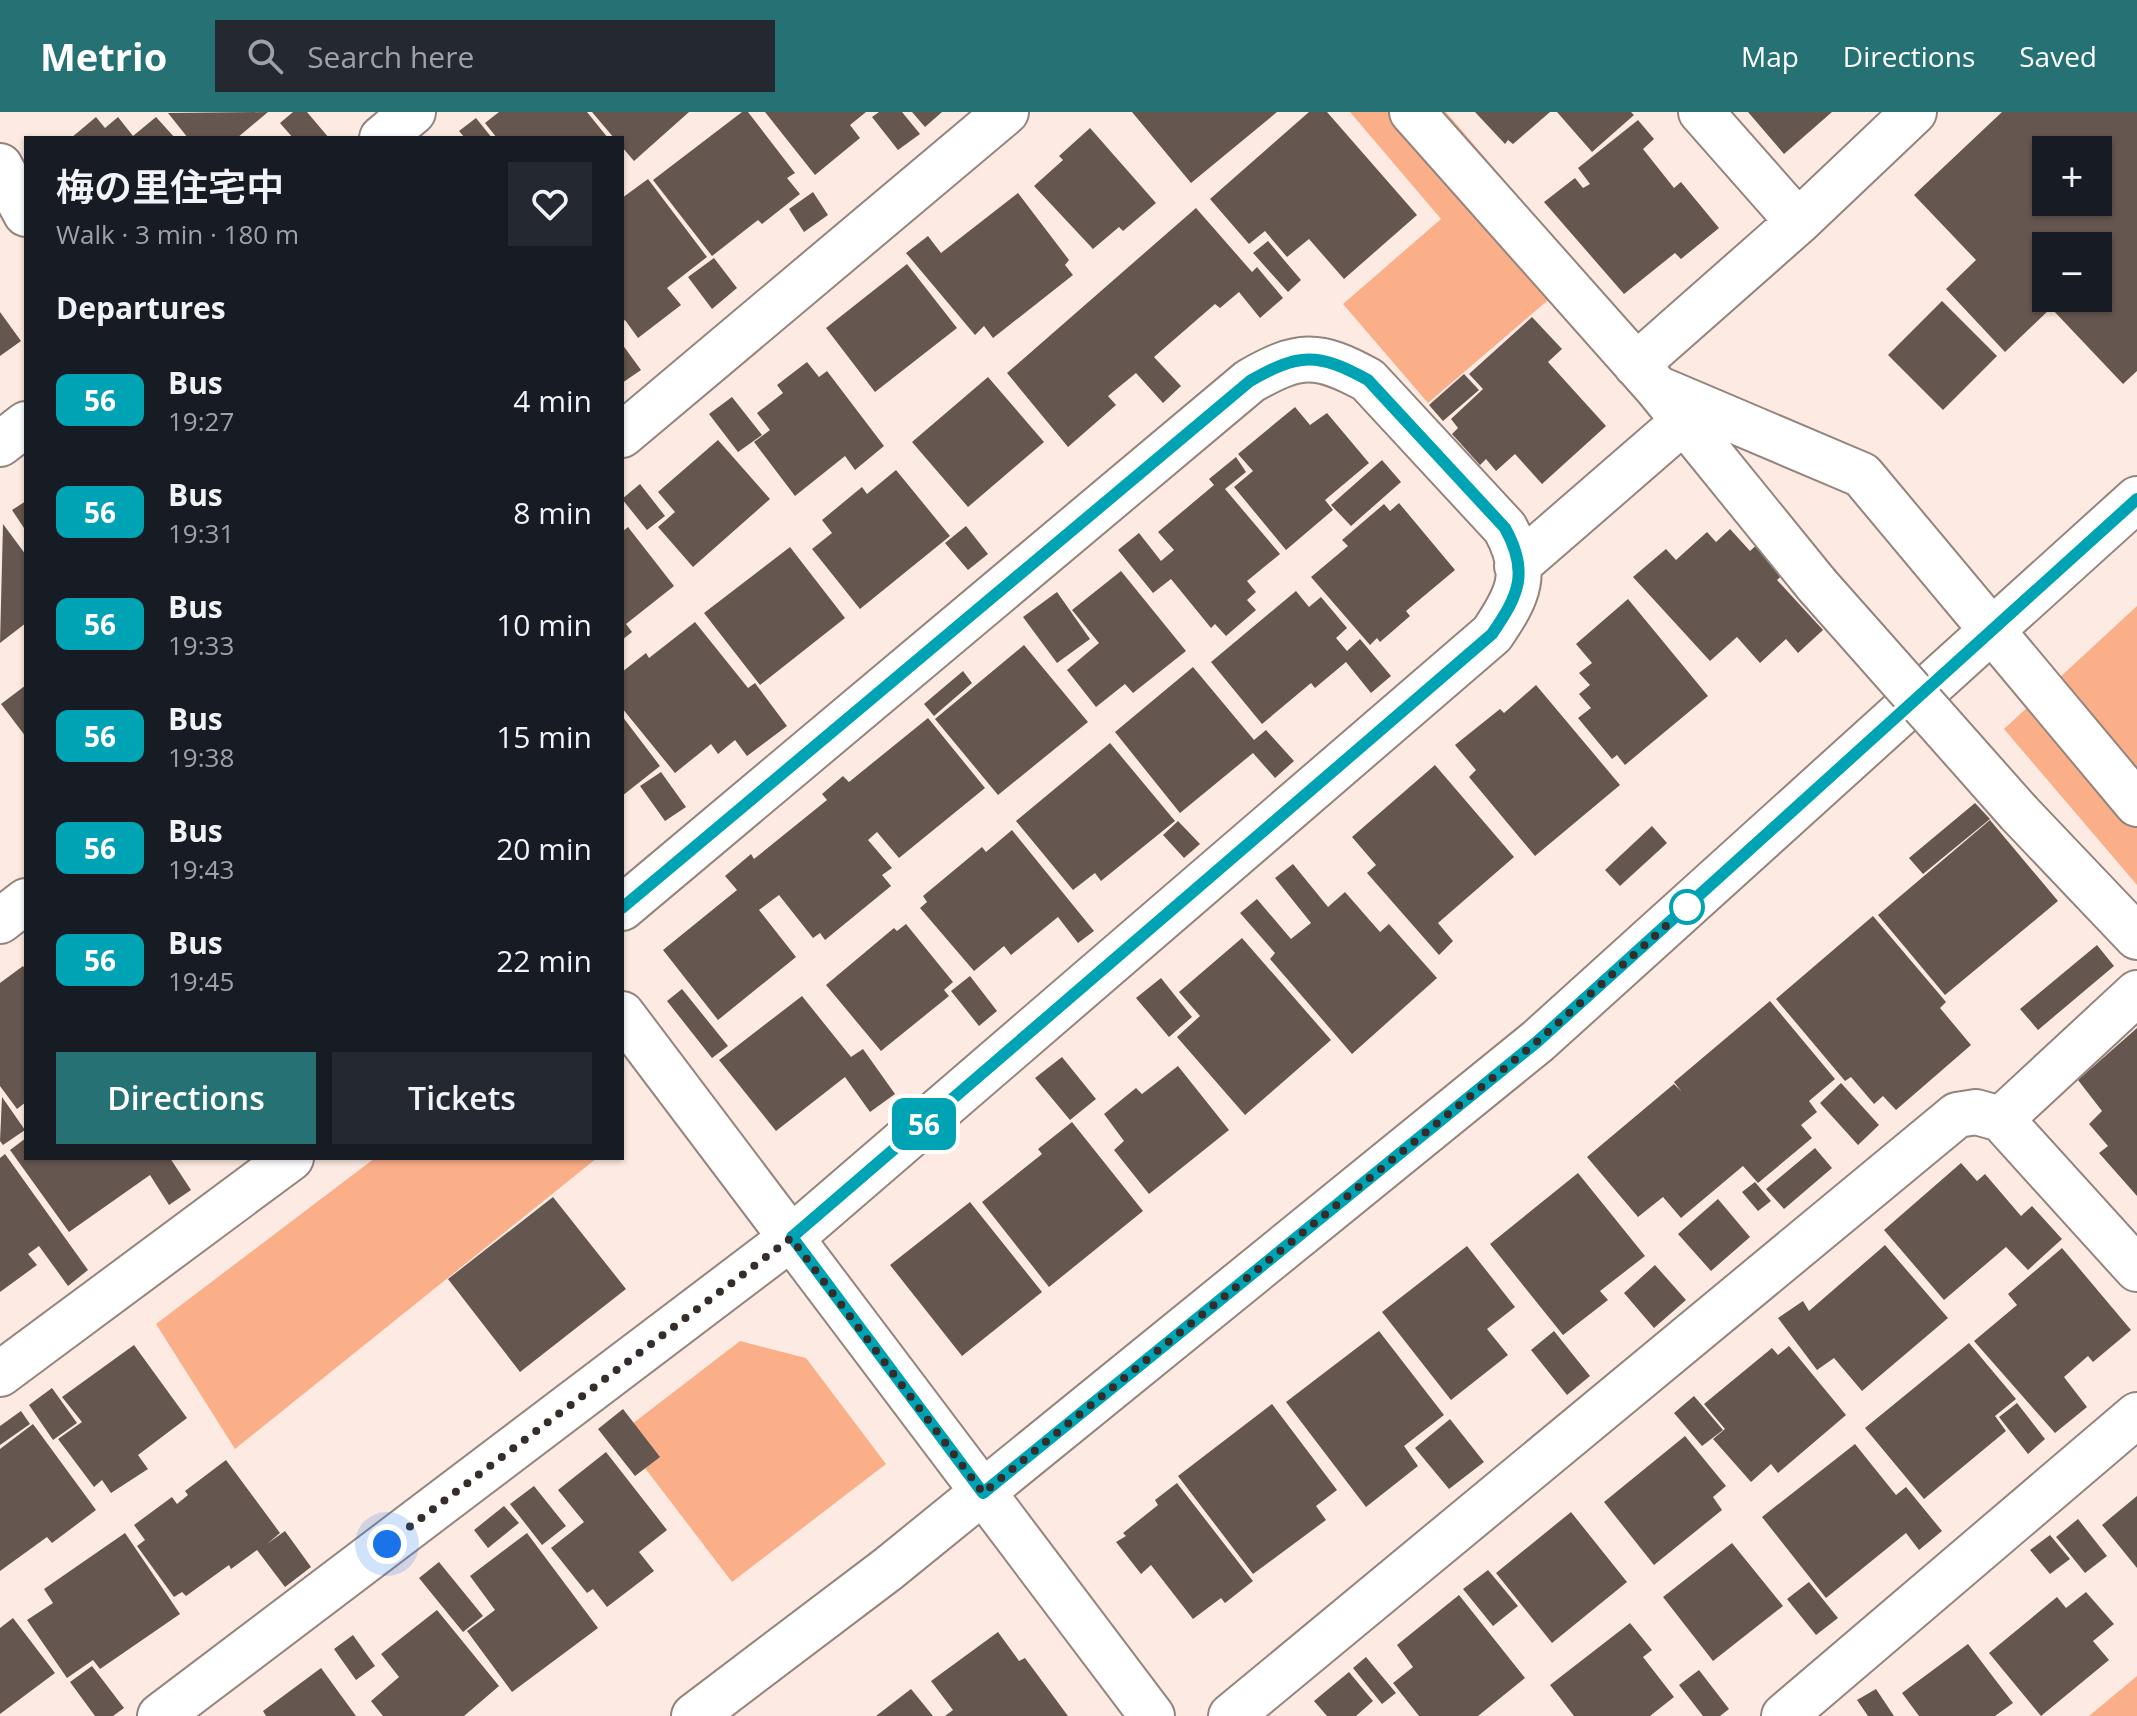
<!DOCTYPE html>
<meta charset="utf-8">
<style>
body{margin:0;font-family:"Open Sans","Noto Sans JP",sans-serif;background:#242831;color:#f1f3f6;height:100vh;display:flex;flex-direction:column;font-size:30px;white-space:nowrap}
*{box-sizing:border-box;margin:0}
p{font-size:26px;color:#9ea1a6}
.icon{flex:none;width:44px;height:44px;fill:none;stroke:currentColor;stroke-width:2;stroke-linecap:round;stroke-linejoin:round}
.map{position:relative;flex:1;overflow:hidden}
.side{position:absolute;left:24px;top:24px;width:600px;height:1024px;display:flex;flex-direction:column;background:#171b24;border-radius:0px;box-shadow:0 2px 6px #0004}
.side>*{flex:none}
.badge{padding:0 16px;border-radius:12px;font-size:28px;line-height:52px}
.tools{position:absolute;left:2032px;top:24px;display:grid;gap:16px}
.tools a{display:grid;place-items:center;width:80px;height:80px;border-radius:0px;background:#171b24;box-shadow:0 2px 6px #0004;font-size:40px}
.you{position:absolute;width:40px;height:40px;margin:-20px;border:6px solid #fff;border-radius:50%;background:#1a73e8;box-shadow:0 0 0 12px #1a73e833}
.map>.badge{position:absolute;translate:-50% -50%;box-shadow:0 0 0 4px #fff}
h2{padding:0 32px;font-size:30px;line-height:72px}
.round{display:grid;place-items:center;flex:none;width:84px;height:84px;border-radius:0px;background:#242831}
.headline{display:flex;align-items:center;justify-content:space-between;height:136px;padding:0 32px}
h1{font-size:38px;font-weight:600;line-height:60px}
.cta{display:flex;gap:16px;margin-top:auto;padding:16px 32px}
.cta a{flex:1;height:92px;border-radius:0px;background:#267173;color:#fff;font-size:32px;font-weight:600;line-height:92px;text-align:center}
.cta a+a{background:#242831;color:#f1f3f6}
ul{padding:0;list-style:none}
li{display:flex;align-items:center;gap:24px;height:112px;padding:0 32px}
li div{flex:1}
li b{display:block;font-size:30px}
li em{font-style:normal}
li .badge{min-width:88px;font-weight:700;text-align:center}
header{display:flex;align-items:center;gap:48px;box-sizing:border-box;height:112px;padding:0 40px;background:#267173;color:#fff}
header strong{font-size:38px}
nav{display:flex;gap:44px;margin-inline-start:auto;font-size:28px}
.search{width:560px;height:72px;background:#242831;display:flex;align-items:center;gap:20px;box-sizing:border-box;padding:0 28px;border-radius:0px;color:#9ea1a6;font-size:30px}
.map>svg:first-child{display:block}
.green{fill:#fbaf88}
.building{fill:#65564f;fill-rule:evenodd}
.lines{fill:none;stroke-linecap:round;stroke-linejoin:round}
.minor-casing{stroke:#94847d;stroke-width:48}
.minor{stroke:#fff;stroke-width:44}
.minor-bridge-casing{stroke:#94847d;stroke-width:48;stroke-linecap:butt}
.minor-bridge{stroke:#fff;stroke-width:44}
.line-casing{stroke:#fff;stroke-width:18}
.line{stroke:#00a3b4;stroke-width:12}
.walk{stroke:#342d2a;stroke-width:8;stroke-dasharray:0 14.4}
.stop-dot{fill:#fff;stroke:#00a3b4;stroke-width:4}
</style>
<header>
<strong>Metrio</strong>
<div class="search"><svg class="icon" aria-label="search" viewBox="0 0 24 24"><circle cx="10" cy="10" r="6"/><path d="M15 15l6 6"/></svg>Search here</div>
<nav><a>Map</a><a>Directions</a><a>Saved</a></nav>
</header>
<div class="map">
<svg width="2137" height="1604" viewBox="0 0 2137 1604">
<rect width="100%" height="100%" fill="#fdebe3"/>
<path class="green" d="M 1350,0 L 1446,0 L 1582,159 L 1428,291 L 1343,192 L 1441,107 Z
M 2137,494 L 2137,773 L 2004,617 Z
M 375,1046 L 597,1046 L 235,1337 L 156,1212 Z
M 740,1229 L 806,1246 L 886,1352 L 732,1470 L 619,1322 Z
M 2137,1564 L 2137,1604 L 2089,1604 Z"/>
<path class="building" d="M 268,0 L 237,26 L 188,26 L 168,1 Z
M 293,0 L 307,0 L 329,26 L 293,26 L 280,11 Z
M 499,0 L 587,0 L 608,26 L 497,26 L 485,11 Z
M 592,0 L 689,0 L 634,49 L 622,35 L 622,26 L 614,26 Z
M 742,0 L 748,0 L 795,61 L 787,66 L 800,82 L 762,112 L 758,108 L 712,144 L 653,68 Z
M 765,0 L 866,0 L 850,13 L 860,26 L 815,63 Z
M 879,0 L 902,0 L 920,22 L 898,38 L 872,5 Z
M 912,0 L 942,0 L 925,15 Z
M 1132,0 L 1277,0 L 1191,71 Z
M 1309,0 L 1327,0 L 1417,103 L 1344,167 L 1309,127 L 1287,145 L 1265,119 L 1249,132 L 1210,87 Z
M 1475,0 L 1550,0 L 1513,32 L 1508,28 L 1505,32 Z
M 1557,0 L 1631,0 L 1634,3 L 1592,40 Z
M 1748,0 L 1832,0 L 1784,42 Z
M 2002,0 L 2137,0 L 2137,259 L 2123,272 L 2051,196 L 2005,240 L 1946,177 L 1976,148 L 1914,83 ZM 2046,38 L 2098,38 L 2098,90 L 2046,90 ZM 2046,134 L 2098,134 L 2098,186 L 2046,186 Z
M 96,5 L 105,16 L 118,5 L 133,24 L 156,5 L 175,26 L 71,26 Z
M 476,6 L 492,26 L 465,26 L 459,19 Z
M 1638,8 L 1654,27 L 1643,37 L 1674,76 L 1681,70 L 1719,116 L 1681,147 L 1675,141 L 1624,182 L 1544,90 L 1575,66 L 1583,76 L 1590,72 L 1578,56 Z
M 1090,16 L 1156,91 L 1123,119 L 1119,115 L 1093,137 L 1034,74 L 1063,48 L 1059,44 Z
M 648,67 L 707,145 L 667,176 L 681,193 L 638,226 L 625,208 L 622,210 L 622,86 Z
M 813,80 L 828,103 L 804,120 L 789,97 Z
M 1018,81 L 1069,148 L 1065,153 L 1073,163 L 993,226 L 984,214 L 975,223 L 906,141 L 928,124 L 941,141 Z
M 1196,96 L 1252,160 L 1257,155 L 1283,186 L 1260,206 L 1239,180 L 1220,196 L 1215,192 L 1154,245 L 1181,274 L 1163,291 L 1136,261 L 1108,284 L 1116,293 L 1068,335 L 1007,261 Z
M 1268,129 L 1301,168 L 1288,180 L 1253,141 Z
M 714,146 L 737,176 L 712,197 L 688,165 Z
M 907,152 L 957,216 L 875,280 L 826,216 Z
M 1942,189 L 1997,244 L 1943,298 L 1888,243 Z
M 0,200 L 21,229 L 0,244 Z
M 1532,205 L 1562,237 L 1548,250 L 1606,314 L 1542,372 L 1515,342 L 1496,359 L 1486,347 L 1480,353 L 1452,322 L 1458,316 L 1451,307 L 1483,277 L 1469,262 Z
M 622,232 L 641,258 L 622,271 Z
M 807,250 L 819,265 L 827,259 L 884,334 L 855,358 L 845,344 L 795,384 L 754,330 L 770,318 L 757,301 L 783,281 L 777,273 Z
M 1464,262 L 1479,278 L 1443,309 L 1429,293 Z
M 988,265 L 1044,330 L 968,395 L 912,330 Z
M 732,285 L 762,323 L 738,340 L 709,302 Z
M 1295,295 L 1310,313 L 1327,301 L 1369,351 L 1325,388 L 1333,398 L 1286,438 L 1234,375 L 1253,359 L 1238,342 Z
M 718,328 L 770,387 L 693,455 L 658,415 L 675,400 L 658,380 Z
M 1236,345 L 1246,360 L 1225,377 L 1280,442 L 1247,469 L 1256,480 L 1247,488 L 1256,498 L 1226,524 L 1215,512 L 1211,516 L 1171,467 L 1153,481 L 1118,438 L 1139,421 L 1161,449 L 1174,438 L 1158,420 L 1214,373 L 1209,367 Z
M 1382,348 L 1401,370 L 1351,414 L 1331,393 Z
M 896,358 L 950,424 L 860,497 L 812,437 L 832,421 L 822,408 L 862,375 L 867,382 Z
M 640,372 L 665,404 L 647,418 L 622,387 Z
M 26,389 L 26,419 L 12,398 Z
M 1399,391 L 1455,458 L 1406,499 L 1410,504 L 1380,530 L 1377,526 L 1370,533 L 1311,465 L 1348,434 L 1342,428 L 1384,392 L 1390,399 Z
M 3,412 L 26,443 L 26,511 L 0,531 Z
M 966,414 L 988,442 L 968,458 L 945,431 Z
M 628,415 L 674,474 L 626,512 L 632,520 L 622,528 L 622,420 Z
M 1730,417 L 1750,439 L 1761,429 L 1788,458 L 1777,468 L 1823,518 L 1798,541 L 1786,527 L 1760,551 L 1737,525 L 1710,549 L 1633,465 L 1666,437 L 1676,448 L 1707,420 L 1716,430 Z
M 790,435 L 845,506 L 760,573 L 704,501 Z
M 1121,459 L 1186,539 L 1133,581 L 1125,572 L 1096,595 L 1067,558 L 1099,531 L 1072,498 Z
M 1296,479 L 1309,495 L 1321,485 L 1347,516 L 1336,526 L 1347,539 L 1360,527 L 1391,564 L 1371,581 L 1346,550 L 1315,576 L 1311,571 L 1262,612 L 1211,550 Z
M 1057,480 L 1090,527 L 1057,551 L 1023,505 Z
M 1628,487 L 1708,584 L 1625,653 L 1617,643 L 1612,647 L 1578,606 L 1591,596 L 1579,582 L 1590,573 L 1579,561 L 1592,551 L 1576,532 Z
M 695,510 L 748,576 L 755,571 L 787,614 L 747,644 L 735,628 L 718,642 L 711,632 L 675,661 L 622,596 L 622,560 L 646,541 L 649,546 Z
M 1024,533 L 1088,610 L 998,683 L 935,607 Z
M 1193,555 L 1254,628 L 1266,618 L 1294,649 L 1275,666 L 1253,641 L 1180,701 L 1115,620 Z
M 963,559 L 972,571 L 934,604 L 924,592 Z
M 26,573 L 26,625 L 1,592 Z
M 1536,573 L 1620,673 L 1535,744 L 1469,665 L 1476,658 L 1455,633 L 1500,597 L 1504,601 Z
M 622,604 L 660,654 L 622,684 Z
M 928,606 L 985,676 L 899,746 L 877,720 L 868,728 L 892,756 L 882,763 L 891,774 L 825,828 L 820,821 L 813,826 L 779,783 L 759,798 L 796,845 L 718,908 L 663,838 L 737,778 L 725,764 L 751,742 L 754,747 L 827,688 L 822,682 L 843,664 L 849,670 Z
M 1110,631 L 1175,709 L 1101,769 L 1095,761 L 1073,778 L 1016,709 Z
M 1435,653 L 1514,745 L 1438,811 L 1453,829 L 1439,843 L 1367,761 L 1376,753 L 1352,725 Z
M 661,660 L 686,695 L 665,709 L 640,674 Z
M 1975,691 L 1990,707 L 1923,762 L 1909,746 Z
M 1990,708 L 2058,789 L 1945,883 L 1878,803 Z
M 1178,709 L 1200,732 L 1184,746 L 1163,723 Z
M 1652,714 L 1667,731 L 1620,774 L 1605,758 Z
M 1012,718 L 1094,819 L 1078,831 L 1058,805 L 1011,843 L 1004,834 L 974,859 L 920,796 L 927,790 L 923,784 L 982,735 L 986,740 Z
M 1293,752 L 1328,795 L 1345,780 L 1380,820 L 1389,812 L 1437,866 L 1352,942 L 1270,847 L 1275,841 L 1240,801 L 1257,787 L 1291,827 L 1311,811 L 1275,766 Z
M 1873,804 L 1946,890 L 1940,896 L 1971,933 L 1896,998 L 1883,984 L 1874,992 L 1851,965 L 1845,969 L 1776,887 Z
M 906,812 L 953,870 L 944,878 L 949,884 L 881,939 L 826,873 L 894,816 L 897,819 Z
M 1242,826 L 1331,928 L 1245,1003 L 1177,925 L 1200,904 L 1179,880 Z
M 2097,833 L 2114,854 L 2038,918 L 2020,897 Z
M 23,854 L 26,858 L 26,990 L 17,997 L 0,974 L 0,871 Z
M 970,864 L 997,899 L 979,914 L 951,879 Z
M 1161,866 L 1192,905 L 1169,925 L 1136,886 Z
M 682,877 L 728,934 L 712,946 L 667,889 Z
M 802,884 L 851,945 L 863,937 L 895,982 L 870,1000 L 845,965 L 776,1019 L 719,948 Z
M 1770,889 L 1835,967 L 1809,989 L 1817,1000 L 1801,1013 L 1812,1026 L 1758,1071 L 1743,1054 L 1681,1106 L 1663,1085 L 1638,1105 L 1587,1045 L 1674,972 L 1681,979 L 1674,970 Z
M 2137,916 L 2137,1084 L 2099,1041 L 2108,1034 L 2089,1012 L 2102,999 L 2078,968 Z
M 1062,945 L 1096,987 L 1070,1008 L 1035,966 Z
M 1178,954 L 1229,1018 L 1149,1082 L 1114,1038 L 1124,1029 L 1104,1002 L 1136,976 L 1142,982 Z
M 1841,971 L 1879,1013 L 1858,1033 L 1820,991 Z
M 2,985 L 25,1018 L 3,1033 L 0,1029 Z
M 1072,1010 L 1143,1099 L 1049,1175 L 982,1090 L 1042,1042 L 1038,1037 Z
M 26,1026 L 26,1046 L 170,1046 L 191,1078 L 169,1093 L 150,1063 L 69,1120 L 10,1038 Z
M 1815,1036 L 1832,1056 L 1784,1097 L 1766,1077 Z
M 5,1042 L 88,1158 L 68,1174 L 39,1134 L 28,1142 L 37,1153 L 0,1180 L 0,1046 Z
M 1961,1051 L 1977,1069 L 1985,1062 L 2021,1104 L 2032,1094 L 2062,1127 L 2028,1158 L 2006,1135 L 1944,1188 L 1884,1118 Z
M 1578,1061 L 1645,1144 L 1600,1179 L 1608,1188 L 1563,1223 L 1490,1132 Z
M 1755,1070 L 1771,1089 L 1758,1099 L 1742,1080 Z
M 553,1085 L 626,1177 L 520,1260 L 448,1167 Z
M 1718,1087 L 1750,1125 L 1711,1159 L 1678,1122 Z
M 970,1090 L 1042,1180 L 962,1244 L 890,1153 Z
M 1885,1133 L 1948,1206 L 1862,1279 L 1834,1246 L 1817,1258 L 1778,1206 L 1803,1189 L 1809,1199 Z
M 1467,1134 L 1515,1195 L 1487,1217 L 1508,1243 L 1451,1288 L 1382,1200 Z
M 2062,1136 L 2131,1218 L 2093,1250 L 2088,1244 L 2064,1265 L 2087,1295 L 2055,1321 L 1974,1229 L 2017,1193 L 2008,1182 Z
M 1655,1153 L 1686,1188 L 1654,1216 L 1624,1181 Z
M 1379,1219 L 1444,1303 L 1404,1334 L 1418,1354 L 1366,1395 L 1286,1290 Z
M 1554,1219 L 1590,1264 L 1567,1283 L 1531,1238 Z
M 1969,1231 L 2016,1287 L 1995,1304 L 2006,1319 L 1924,1387 L 1865,1316 Z
M 134,1233 L 187,1306 L 138,1343 L 148,1357 L 111,1381 L 102,1368 L 94,1375 L 58,1327 L 82,1310 L 62,1285 Z
M 1789,1234 L 1846,1303 L 1778,1361 L 1771,1352 L 1751,1370 L 1713,1327 L 1725,1317 L 1704,1292 L 1772,1236 L 1778,1243 Z
M 52,1276 L 77,1311 L 53,1328 L 29,1293 Z
M 1694,1284 L 1723,1318 L 1702,1334 L 1674,1301 Z
M 2017,1291 L 2045,1327 L 2028,1342 L 1999,1305 Z
M 1272,1292 L 1337,1378 L 1316,1394 L 1326,1408 L 1253,1462 L 1178,1364 Z
M 623,1297 L 660,1345 L 635,1364 L 598,1317 Z
M 21,1299 L 30,1312 L 0,1333 L 0,1314 Z
M 1450,1307 L 1484,1350 L 1449,1377 L 1415,1336 Z
M 33,1312 L 96,1398 L 52,1431 L 47,1425 L 0,1459 L 0,1337 Z
M 1685,1324 L 1726,1374 L 1713,1385 L 1722,1398 L 1654,1453 L 1604,1390 Z
M 1855,1332 L 1896,1383 L 1906,1375 L 1942,1419 L 1919,1438 L 1906,1421 L 1826,1486 L 1762,1405 Z
M 606,1340 L 667,1418 L 639,1440 L 654,1459 L 607,1495 L 593,1477 L 587,1481 L 551,1436 L 584,1410 L 558,1378 Z
M 226,1348 L 280,1421 L 267,1432 L 285,1419 L 311,1455 L 285,1475 L 257,1438 L 231,1457 L 229,1453 L 186,1484 L 182,1480 L 174,1485 L 137,1434 L 145,1428 L 134,1413 L 172,1385 L 177,1392 L 188,1383 L 185,1379 Z
M 1177,1371 L 1253,1469 L 1225,1491 L 1221,1486 L 1193,1507 L 1151,1453 L 1141,1462 L 1116,1430 L 1126,1424 L 1123,1421 L 1158,1393 L 1155,1388 Z
M 534,1374 L 566,1414 L 542,1433 L 510,1392 Z
M 2137,1384 L 2137,1456 L 2102,1413 Z
M 504,1394 L 519,1411 L 488,1436 L 474,1418 Z
M 1571,1400 L 1627,1470 L 1552,1531 L 1496,1461 Z
M 2078,1407 L 2107,1444 L 2085,1461 L 2056,1425 Z
M 125,1421 L 180,1502 L 100,1557 L 93,1548 L 67,1566 L 27,1508 L 53,1491 L 44,1477 Z
M 527,1421 L 598,1516 L 512,1580 L 467,1519 L 495,1498 L 470,1464 Z
M 2050,1423 L 2070,1447 L 2050,1462 L 2030,1438 Z
M 1732,1431 L 1783,1494 L 1713,1549 L 1663,1485 Z
M 439,1450 L 483,1504 L 463,1520 L 419,1466 Z
M 1488,1458 L 1518,1494 L 1493,1514 L 1463,1477 Z
M 1809,1470 L 1838,1506 L 1816,1523 L 1787,1487 Z
M 2086,1480 L 2114,1512 L 2093,1529 L 2109,1548 L 2041,1604 L 1989,1541 L 2057,1485 L 2066,1496 Z
M 1459,1483 L 1525,1566 L 1478,1604 L 1419,1604 L 1393,1571 L 1413,1555 L 1397,1533 Z
M 437,1498 L 499,1574 L 464,1604 L 383,1604 L 371,1589 L 399,1565 L 381,1542 Z
M 13,1506 L 55,1561 L 0,1602 L 0,1516 Z
M 1630,1511 L 1652,1538 L 1643,1545 L 1674,1585 L 1650,1604 L 1574,1604 L 1550,1573 Z
M 998,1520 L 1019,1549 L 1025,1546 L 1068,1604 L 945,1604 L 953,1598 L 931,1569 Z
M 353,1523 L 375,1554 L 356,1568 L 334,1537 Z
M 1968,1532 L 2013,1591 L 1995,1604 L 1919,1604 L 1902,1581 Z
M 1366,1545 L 1396,1581 L 1382,1592 L 1353,1556 Z
M 92,1554 L 124,1596 L 113,1604 L 95,1604 L 70,1570 Z
M 321,1556 L 356,1604 L 266,1604 L 263,1599 Z
M 1699,1558 L 1729,1597 L 1720,1604 L 1703,1604 L 1679,1573 Z
M 1349,1560 L 1373,1589 L 1356,1604 L 1327,1604 L 1314,1589 Z
M 911,1577 L 933,1604 L 876,1604 Z
M 1876,1577 L 1894,1604 L 1868,1604 L 1857,1588 Z"/>
<g class="lines">
<defs>
<path id="minor" d="M 1412,0 L 1657,276 L 1817,473
M 1701,0 L 1798,110
M 382,26 L 413,0
M 0,54 L 26,102
M 1636,253 L 1798,110 L 1914,0
M 1657,276 L 1862,363 L 2137,692
M 622,323 L 1006,0
M 0,332 L 26,312
M 1517,454 L 1684,309
M 2019,701 L 2137,825
M 0,809 L 26,789
M 622,902 L 1152,1604
M 2001,1007 L 2137,881
M 0,1262 L 291,1046
M 160,1604 L 791,1126 L 1492,522 C 1518,484 1530,461 1505,416 L 1368,268 C 1317,240 1299,241 1250,269 L 622,796
M 694,1604 L 888,1457 L 1538,929 L 2137,387
M 1231,1604 L 1957,1003 L 1976,1000 L 2001,1007 L 2137,1157
M 1784,1604 L 2137,1303"/>
</defs>
<use href="#minor" class="minor-casing"/>
<use href="#minor" class="minor"/>
<defs>
<path id="minor-bridge" d="M 1817,473 L 2019,701"/>
</defs>
<use href="#minor-bridge" class="minor-bridge-casing"/>
<use href="#minor-bridge" class="minor-bridge"/>
</g>
<g class="lines">
<defs>
<path id="line" d="M 622,796 L 1250,269 C 1299,241 1317,240 1368,268 L 1505,416 C 1530,461 1518,484 1492,522 L 792,1125 L 983,1381 L 1538,929 L 2137,387"/>
</defs>
<use href="#line" class="line-casing"/>
<use href="#line" class="line"/>
<path class="walk" d="M 387,1432 L 791,1126 L 983,1381 L 1538,929 L 1697,786 L 1687,795"/>
</g>
<circle class="stop-dot" cx="1687" cy="795" r="16"/>
</svg>
<div class="tools">
<a>+</a>
<a>−</a>
</div>
<div class="you" style="left:387px;top:1432px"></div>
<b class="badge" style="left:924px;top:1012px;background:#00a3b4;color:#fff">56</b>
<section class="side">
<div class="headline"><div><h1>梅の里住宅中</h1><p>Walk · 3 min · 180 m</p></div><a class="round"><svg class="icon" aria-label="heart" viewBox="0 0 24 24"><path d="M12 20l-8-8c-3-5 5-10 8-4 3-6 11-1 8 4z"/></svg></a></div>
<h2>Departures</h2>
<ul>
<li><span class="badge" style="background:#00a3b4;color:#fff">56</span><div><b>Bus</b><p>19:27</p></div><em>4 min</em></li>
<li><span class="badge" style="background:#00a3b4;color:#fff">56</span><div><b>Bus</b><p>19:31</p></div><em>8 min</em></li>
<li><span class="badge" style="background:#00a3b4;color:#fff">56</span><div><b>Bus</b><p>19:33</p></div><em>10 min</em></li>
<li><span class="badge" style="background:#00a3b4;color:#fff">56</span><div><b>Bus</b><p>19:38</p></div><em>15 min</em></li>
<li><span class="badge" style="background:#00a3b4;color:#fff">56</span><div><b>Bus</b><p>19:43</p></div><em>20 min</em></li>
<li><span class="badge" style="background:#00a3b4;color:#fff">56</span><div><b>Bus</b><p>19:45</p></div><em>22 min</em></li>
</ul>
<div class="cta"><a>Directions</a><a>Tickets</a></div>
</section>
</div>
